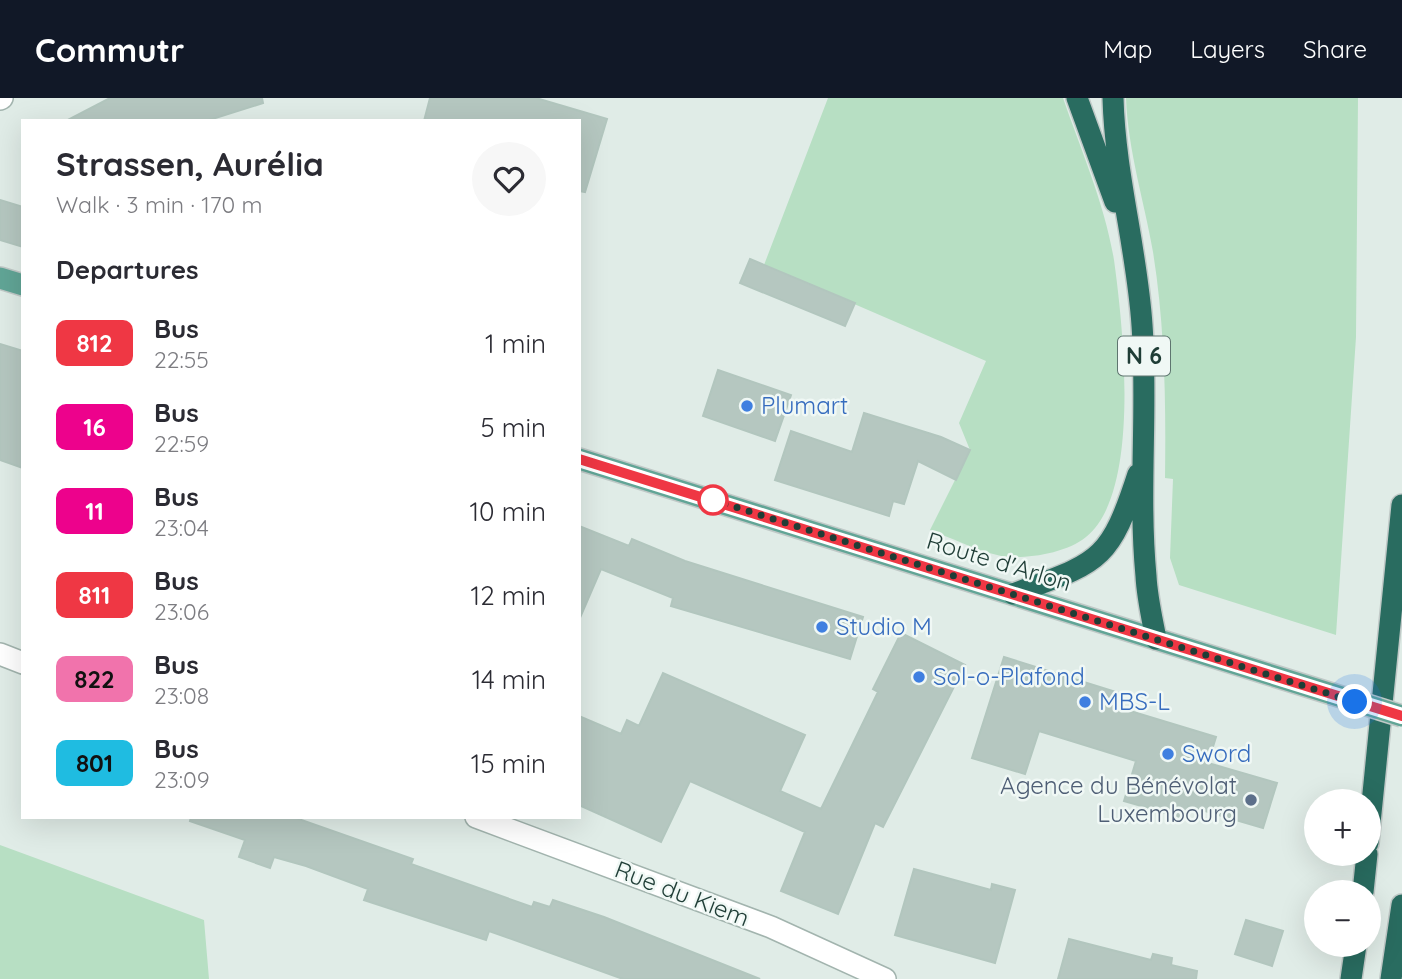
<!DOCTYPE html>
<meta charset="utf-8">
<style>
body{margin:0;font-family:Quicksand,sans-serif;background:#f7f7f7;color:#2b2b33;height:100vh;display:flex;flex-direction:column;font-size:26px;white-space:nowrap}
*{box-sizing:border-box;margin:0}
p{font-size:23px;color:#7c7c81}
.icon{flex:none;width:38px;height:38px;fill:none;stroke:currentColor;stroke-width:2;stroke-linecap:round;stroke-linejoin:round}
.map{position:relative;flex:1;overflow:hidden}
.details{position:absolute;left:21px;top:21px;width:560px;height:700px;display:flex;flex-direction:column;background:#fff;border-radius:0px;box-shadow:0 7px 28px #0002}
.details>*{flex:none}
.badge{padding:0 14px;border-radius:10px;font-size:24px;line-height:46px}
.buttons{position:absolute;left:1304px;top:691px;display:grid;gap:14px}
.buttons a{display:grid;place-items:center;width:77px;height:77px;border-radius:50%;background:#fff;box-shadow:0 7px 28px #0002;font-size:35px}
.you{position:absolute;width:35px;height:35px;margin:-18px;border:5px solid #fff;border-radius:50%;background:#1a73e8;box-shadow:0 0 0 10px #1a73e833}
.map>.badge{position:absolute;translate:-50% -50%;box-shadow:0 0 0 4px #fff}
h2{padding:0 35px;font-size:26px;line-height:63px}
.round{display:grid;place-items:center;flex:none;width:74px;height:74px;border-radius:37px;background:#f7f7f7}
.headline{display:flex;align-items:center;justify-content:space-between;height:119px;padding:0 35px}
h1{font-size:33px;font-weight:700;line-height:52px}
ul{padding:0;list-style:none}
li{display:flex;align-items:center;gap:21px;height:84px;padding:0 35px}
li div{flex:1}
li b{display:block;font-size:26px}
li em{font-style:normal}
li .badge{min-width:77px;font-weight:700;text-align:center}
header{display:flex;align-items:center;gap:42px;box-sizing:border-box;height:98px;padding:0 35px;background:#111827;color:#fff}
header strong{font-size:33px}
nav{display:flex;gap:38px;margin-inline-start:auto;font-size:24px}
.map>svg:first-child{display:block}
.green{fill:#b7dfc3}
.building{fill:#b5c7c0;stroke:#b2c6be;stroke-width:2}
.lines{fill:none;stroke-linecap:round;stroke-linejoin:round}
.minor-casing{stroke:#a2b4ae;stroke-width:24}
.primary-casing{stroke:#c0c9c7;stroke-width:24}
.motorway-casing{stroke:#c0c9c7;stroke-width:24}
.minor{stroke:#fff;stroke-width:21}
.primary{stroke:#61a596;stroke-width:21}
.motorway{stroke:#296c60;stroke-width:21}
.primary-bridge-casing{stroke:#c0c9c7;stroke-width:24;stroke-linecap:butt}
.primary-bridge{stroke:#61a596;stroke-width:21}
.line-casing{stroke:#fff;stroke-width:16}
.line{stroke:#ef3744;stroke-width:10}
.walk{stroke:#1f3d36;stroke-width:7;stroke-dasharray:0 12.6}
.shop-dot{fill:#3f7fe0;stroke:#f0f8f5;stroke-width:2.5}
.stop-dot{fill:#fff;stroke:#ef3744;stroke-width:3.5}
.service-dot{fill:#5c6f8a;stroke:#f0f8f5;stroke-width:2.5}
.labels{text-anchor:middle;stroke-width:5;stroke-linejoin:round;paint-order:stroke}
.shield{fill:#f0f8f5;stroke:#5e756f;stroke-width:2}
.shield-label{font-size:23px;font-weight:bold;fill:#1f3d36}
.shop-label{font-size:24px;fill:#366cbe;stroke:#f0f8f5;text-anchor:start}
.street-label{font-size:24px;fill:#1f3d36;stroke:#f0f8f5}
.service-label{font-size:24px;fill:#4e5e75;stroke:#f0f8f5;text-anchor:end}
</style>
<header>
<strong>Commutr</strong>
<nav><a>Map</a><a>Layers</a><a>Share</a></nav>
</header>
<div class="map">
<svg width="1402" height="881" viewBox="0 0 1402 881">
<rect width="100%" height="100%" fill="#e0ece7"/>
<path class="green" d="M 828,0 L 1063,0 C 1081,52 1105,107 1114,162 C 1123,227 1142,394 1086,439 C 1068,454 1033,460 1010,459 C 988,458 952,440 930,432 L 970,352 L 959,325 L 986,263 L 764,167 Z
M 1126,0 L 1358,0 L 1356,239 L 1336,537 L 1179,487 L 1170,460 L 1173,381 L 1165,380 C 1166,304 1165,229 1153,154 C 1144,102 1128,53 1126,0 Z
M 0,747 L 204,822 L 209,881 L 0,881 Z"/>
<path class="building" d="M 110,0 L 262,0 L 263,5 L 206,23 L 66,23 Z
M 430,0 L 536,0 L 607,21 L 585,94 L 579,93 L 579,23 L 424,23 Z
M 0,102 L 23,109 L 23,149 L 0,142 Z
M 750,161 L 855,205 L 845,228 L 740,185 Z
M 0,246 L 23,253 L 23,370 L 0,362 Z
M 718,272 L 791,297 L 775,343 L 703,318 Z
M 864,315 L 941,339 L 970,352 L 956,382 L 918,363 L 904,406 L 893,403 L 889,418 L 775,382 L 791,333 L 852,354 Z
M 579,428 L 629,448 L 632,441 L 685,463 L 863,519 L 850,561 L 671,508 L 673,500 L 601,471 L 579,522 Z
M 901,535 L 965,567 L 883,729 L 875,725 L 838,816 L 781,793 L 805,734 L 690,683 L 661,744 L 579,707 L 579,618 L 621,636 L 627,622 L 639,628 L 663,575 L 805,637 L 780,693 L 821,711 L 878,594 L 873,591 Z
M 1004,559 L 1122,596 L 1117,609 L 1216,639 L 1208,665 L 1277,685 L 1263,730 L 1188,708 L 1184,720 L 1124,703 L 1136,663 L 1039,633 L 1025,676 L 972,660 Z
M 191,719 L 293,719 L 413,761 L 411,766 L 532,809 L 534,804 L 550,809 L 553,802 L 604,819 L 760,881 L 623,881 L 489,833 L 486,842 L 364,802 L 368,791 L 306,768 L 274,759 L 270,770 L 239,759 L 245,742 L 190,723 Z
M 914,771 L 991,792 L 992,786 L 1015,792 L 995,865 L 895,837 Z
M 1246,822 L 1283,833 L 1272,868 L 1235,856 Z
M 1069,841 L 1151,862 L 1153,856 L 1172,860 L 1171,867 L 1197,873 L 1196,881 L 1058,881 Z"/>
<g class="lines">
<defs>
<path id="minor" d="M 0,1 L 2,0
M 0,556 L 23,565
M 476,719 L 771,829 L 885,881"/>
<path id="primary" d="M 0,180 L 23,187
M 579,361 L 1332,596"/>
<path id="motorway" d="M 1077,0 L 1115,104
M 1113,0 C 1115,77 1137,151 1142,227 C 1148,311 1138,394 1146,478 C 1147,499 1152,520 1156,541
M 1013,496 C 1098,464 1109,466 1138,376
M 1368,745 L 1402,407
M 1363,794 L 1367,756
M 1351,881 L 1356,847
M 1391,881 L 1402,807"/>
</defs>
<use href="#minor" class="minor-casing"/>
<use href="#primary" class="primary-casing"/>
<use href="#motorway" class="motorway-casing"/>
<use href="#minor" class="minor"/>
<use href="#primary" class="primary"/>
<use href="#motorway" class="motorway"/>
<defs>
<path id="primary-bridge" d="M 1332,596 L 1402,618"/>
</defs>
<use href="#primary-bridge" class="primary-bridge-casing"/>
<use href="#primary-bridge" class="primary-bridge"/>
</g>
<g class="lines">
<defs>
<path id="line" d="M 579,361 L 1402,618"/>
</defs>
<use href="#line" class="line-casing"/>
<use href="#line" class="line"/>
<path class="walk" d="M 713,402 L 1355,604"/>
</g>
<g class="shop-dot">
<circle cx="747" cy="308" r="7"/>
<circle cx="822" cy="529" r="7"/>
<circle cx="919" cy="579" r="7"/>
<circle cx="1085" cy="604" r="7"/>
<circle cx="1168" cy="656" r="7"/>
</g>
<circle class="stop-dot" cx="713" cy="402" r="14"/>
<circle class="service-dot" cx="1251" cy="702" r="7"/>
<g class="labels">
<rect class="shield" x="1118" y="238.5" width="52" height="39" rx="5"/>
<g class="shield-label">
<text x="1144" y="266">N 6</text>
</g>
<g class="shop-label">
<text x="761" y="316">Plumart</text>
<text x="836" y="537">Studio M</text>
<text x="933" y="587">Sol-o-Plafond</text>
<text x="1099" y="612">MBS-L</text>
<text x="1182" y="664">Sword</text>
</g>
<g class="street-label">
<text transform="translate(999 464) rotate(17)" y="8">Route d'Arlon</text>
<text transform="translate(682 796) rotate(21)" y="8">Rue du Kiem</text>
</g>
<g class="service-label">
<text x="1237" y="696">Agence du Bénévolat<tspan x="1237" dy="28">Luxembourg</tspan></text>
</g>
</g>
</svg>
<div class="buttons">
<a>+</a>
<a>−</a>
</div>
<div class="you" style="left:1355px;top:604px"></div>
<section class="details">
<div class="headline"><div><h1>Strassen, Aurélia</h1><p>Walk · 3 min · 170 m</p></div><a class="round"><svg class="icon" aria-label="heart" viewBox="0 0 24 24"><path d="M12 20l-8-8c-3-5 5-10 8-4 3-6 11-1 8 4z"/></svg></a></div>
<h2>Departures</h2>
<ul>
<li><span class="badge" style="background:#ef3744;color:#fff">812</span><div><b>Bus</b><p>22:55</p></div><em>1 min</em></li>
<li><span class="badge" style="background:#ed028c;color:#fff">16</span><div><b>Bus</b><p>22:59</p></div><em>5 min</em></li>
<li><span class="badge" style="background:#ed028c;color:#fff">11</span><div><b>Bus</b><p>23:04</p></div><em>10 min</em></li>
<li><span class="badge" style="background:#ef3744;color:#fff">811</span><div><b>Bus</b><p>23:06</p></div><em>12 min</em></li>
<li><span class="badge" style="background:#f173ac;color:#111">822</span><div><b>Bus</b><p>23:08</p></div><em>14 min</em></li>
<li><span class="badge" style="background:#1fbce1;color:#111">801</span><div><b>Bus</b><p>23:09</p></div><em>15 min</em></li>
</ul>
</section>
</div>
